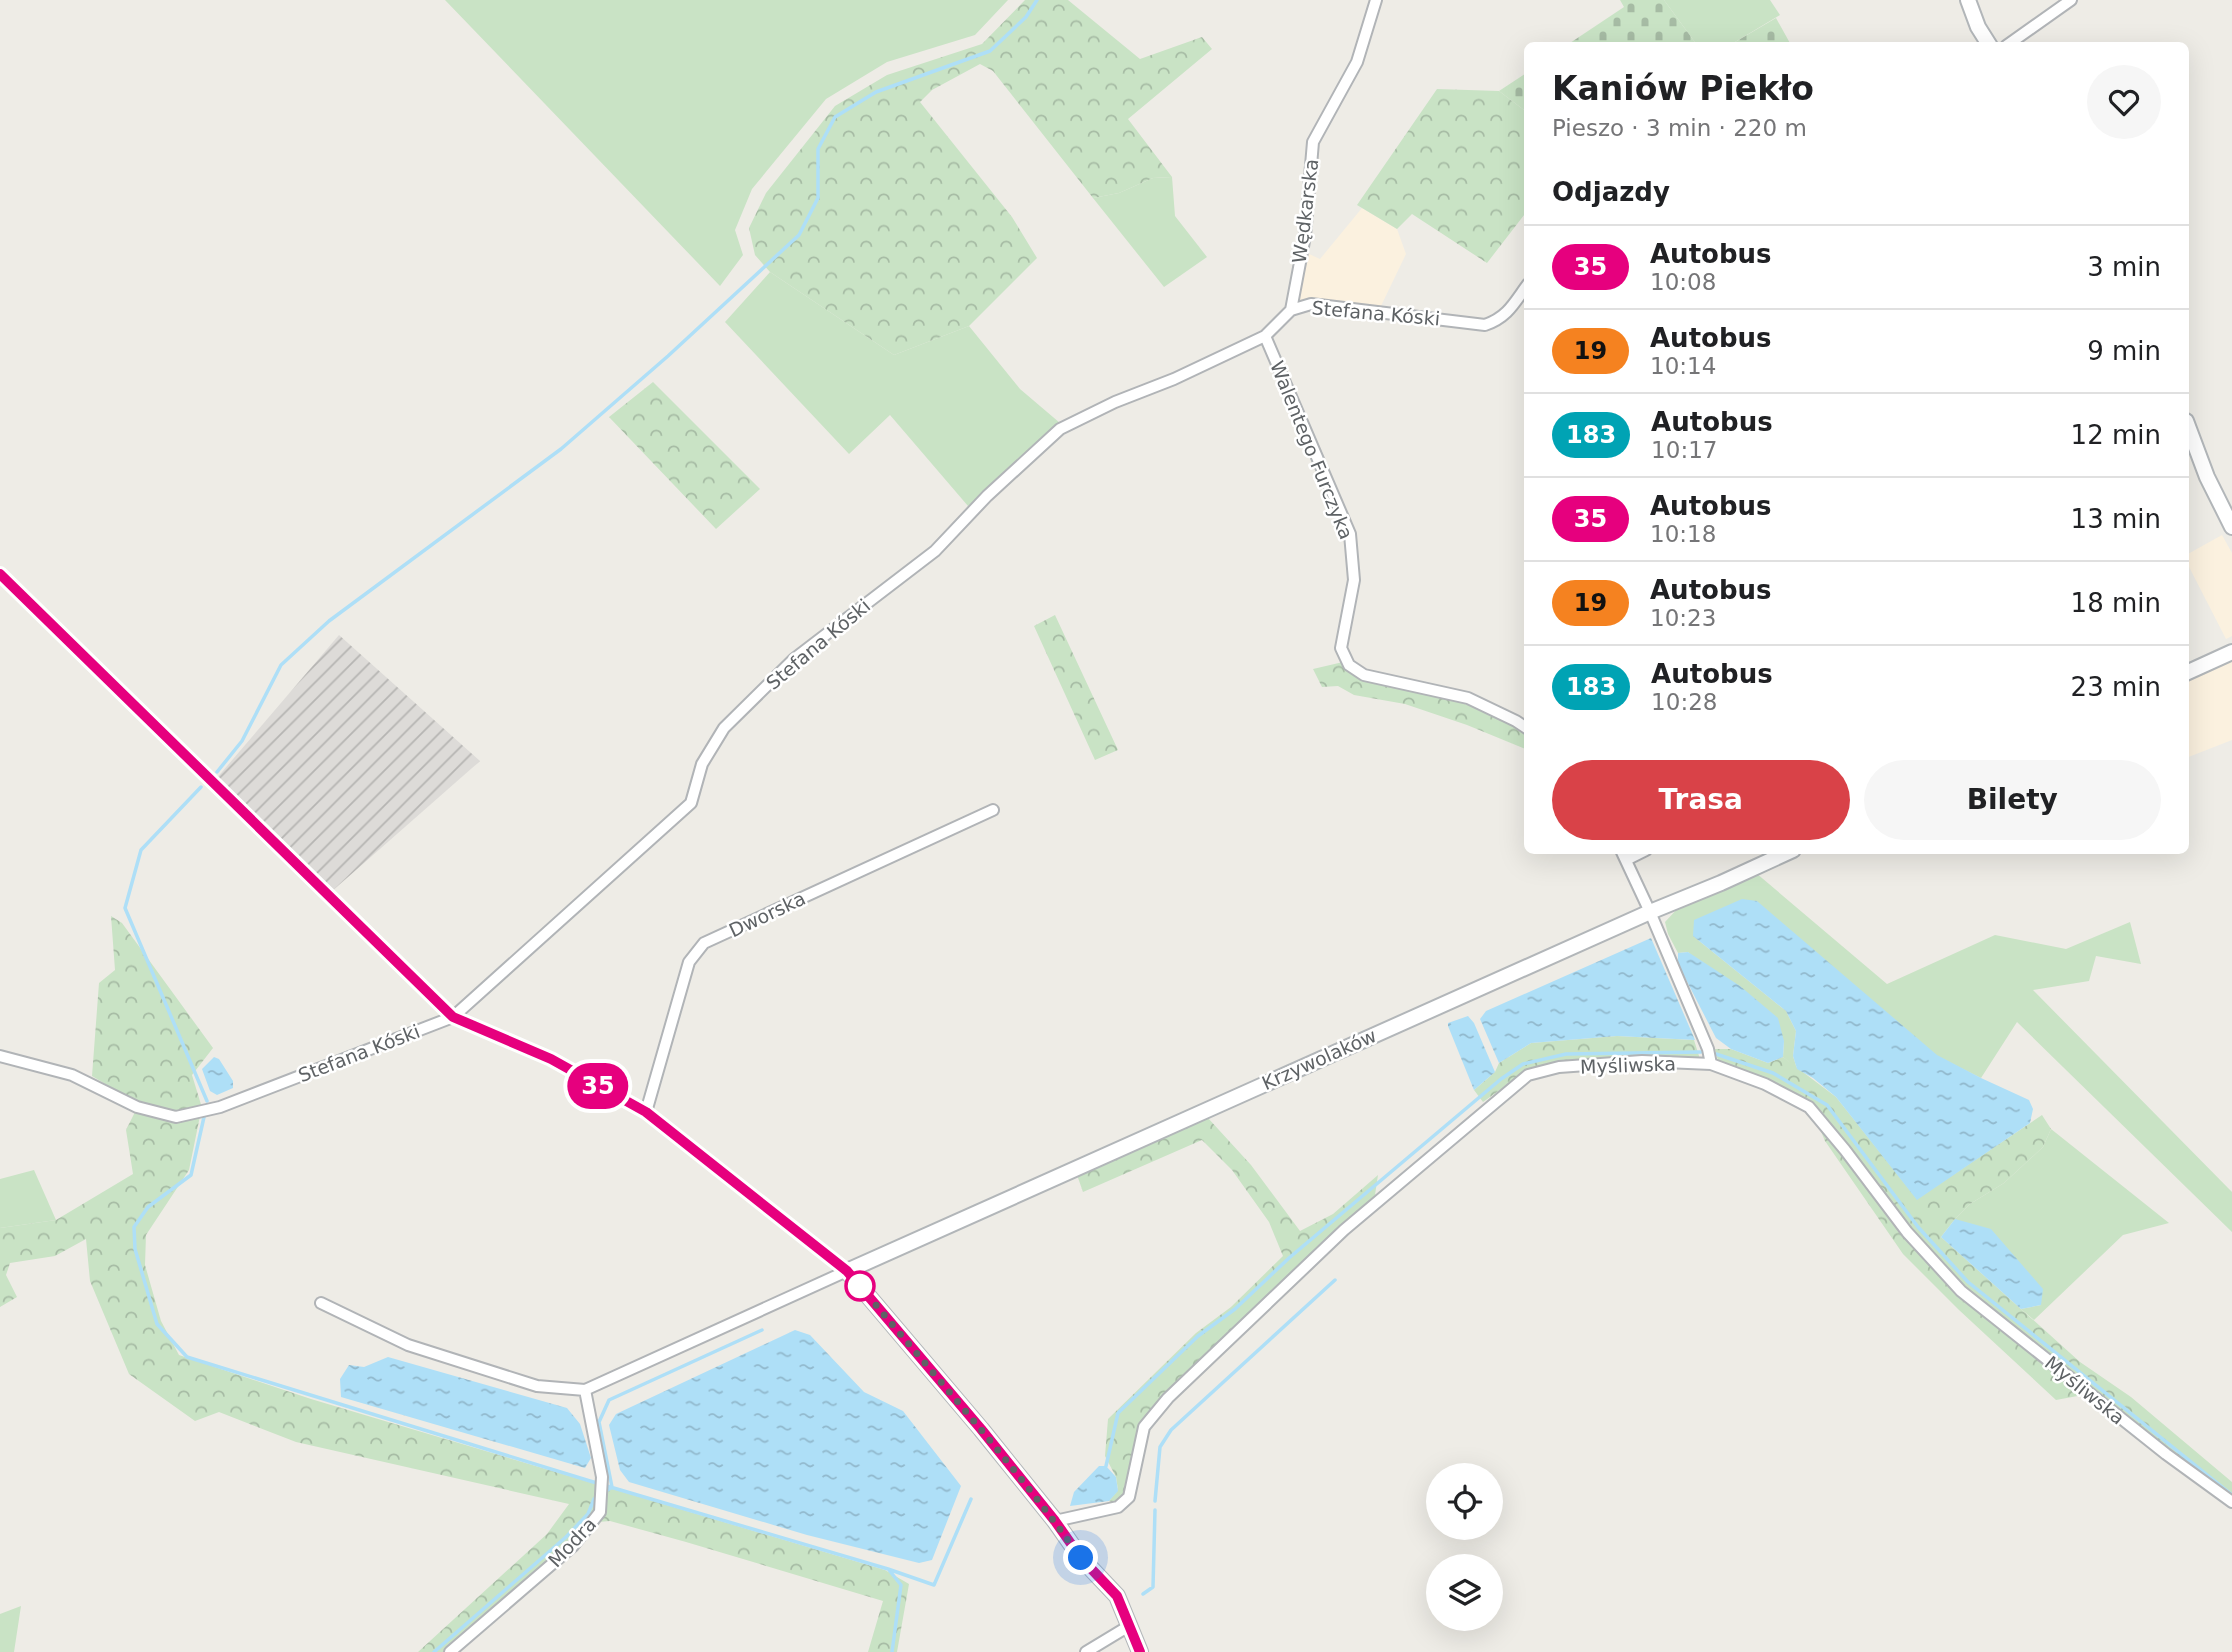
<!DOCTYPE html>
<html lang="pl">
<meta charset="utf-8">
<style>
body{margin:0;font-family:"DejaVu Sans",sans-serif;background:#f6f6f6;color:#202124;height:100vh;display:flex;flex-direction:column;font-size:26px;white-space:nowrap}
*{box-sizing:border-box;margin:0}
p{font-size:23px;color:#757577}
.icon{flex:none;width:38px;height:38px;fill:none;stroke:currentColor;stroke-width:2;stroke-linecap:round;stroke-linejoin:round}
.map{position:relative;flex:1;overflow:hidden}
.panel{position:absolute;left:1524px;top:42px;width:665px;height:812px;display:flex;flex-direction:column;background:#fff;border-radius:10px;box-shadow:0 7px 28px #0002}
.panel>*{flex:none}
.badge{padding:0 14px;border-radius:23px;font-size:24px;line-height:46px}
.buttons{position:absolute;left:1426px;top:1463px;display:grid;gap:14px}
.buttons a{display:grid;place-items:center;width:77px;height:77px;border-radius:50%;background:#fff;box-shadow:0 7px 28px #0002;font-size:35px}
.you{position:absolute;width:35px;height:35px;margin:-18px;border:5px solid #fff;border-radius:50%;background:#1a73e8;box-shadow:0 0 0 10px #1a73e833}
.map>.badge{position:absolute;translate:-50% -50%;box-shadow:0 0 0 4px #fff}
h2{padding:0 28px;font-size:26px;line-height:63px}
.round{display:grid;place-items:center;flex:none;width:74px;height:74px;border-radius:37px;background:#f6f6f6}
.head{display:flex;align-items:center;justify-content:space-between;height:119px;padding:0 28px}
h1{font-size:33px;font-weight:800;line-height:52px}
.action{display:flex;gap:14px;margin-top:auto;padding:14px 28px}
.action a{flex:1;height:80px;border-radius:42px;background:#d94248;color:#fff;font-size:28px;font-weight:800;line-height:80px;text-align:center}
.action a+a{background:#f6f6f6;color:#202124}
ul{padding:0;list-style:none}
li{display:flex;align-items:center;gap:21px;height:84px;padding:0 28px;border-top:2px solid #e0e0e0}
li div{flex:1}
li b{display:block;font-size:26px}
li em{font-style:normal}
li .badge{min-width:77px;font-weight:700;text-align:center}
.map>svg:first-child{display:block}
.commercial{fill:#fbf1df}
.industrial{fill:url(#industrial-furrows)}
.grass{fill:#c9e3c5}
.forest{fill:url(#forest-crowns)}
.cemetery{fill:url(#cemetery-stones)}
.water{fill:url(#water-ripples)}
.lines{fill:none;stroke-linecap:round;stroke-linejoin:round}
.stream{stroke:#aedff7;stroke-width:3.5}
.street-casing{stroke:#b1b4b7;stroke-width:14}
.secondary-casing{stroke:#b2b6b9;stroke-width:18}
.street{stroke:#fff;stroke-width:10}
.secondary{stroke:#fff;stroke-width:14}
.line-casing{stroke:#fff;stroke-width:16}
.line{stroke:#e6007e;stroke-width:10}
.walk{stroke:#5e6265;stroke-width:7;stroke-dasharray:0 12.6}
.stop-dot{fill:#fff;stroke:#e6007e;stroke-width:3.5}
.labels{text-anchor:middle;stroke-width:5;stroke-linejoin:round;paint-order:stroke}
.street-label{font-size:19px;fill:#5e6265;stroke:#fff}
</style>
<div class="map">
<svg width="2232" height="1652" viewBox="0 0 2232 1652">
<defs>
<pattern id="industrial-furrows" width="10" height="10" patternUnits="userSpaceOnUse" patternTransform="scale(1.75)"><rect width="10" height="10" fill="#dddbd8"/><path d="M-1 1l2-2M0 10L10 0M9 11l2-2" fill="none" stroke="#b6b5b3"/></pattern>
<pattern id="forest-crowns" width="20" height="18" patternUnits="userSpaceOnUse" patternTransform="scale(1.75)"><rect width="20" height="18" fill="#c9e3c5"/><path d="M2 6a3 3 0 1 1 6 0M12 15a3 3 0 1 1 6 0" fill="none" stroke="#a6bba4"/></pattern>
<pattern id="cemetery-stones" width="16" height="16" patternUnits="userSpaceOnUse" patternTransform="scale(1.75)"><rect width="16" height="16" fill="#c9e3c5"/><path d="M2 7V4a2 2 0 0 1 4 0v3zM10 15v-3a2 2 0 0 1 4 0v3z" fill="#a6bba4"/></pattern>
<pattern id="water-ripples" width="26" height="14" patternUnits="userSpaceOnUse" patternTransform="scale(1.75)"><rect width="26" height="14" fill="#aedff7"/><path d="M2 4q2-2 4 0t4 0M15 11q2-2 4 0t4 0" fill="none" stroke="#91b8cc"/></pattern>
</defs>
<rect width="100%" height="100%" fill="#eeece6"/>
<path class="commercial" d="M 1362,208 L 1397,229 L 1406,254 L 1380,308 L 1298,303 L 1307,253 L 1320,259 Z
M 2222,535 L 2232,553 L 2232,636 L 2226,639 L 2186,561 L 2186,555 Z
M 2232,660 L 2232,740 L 2186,758 L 2186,681 Z"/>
<path class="industrial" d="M 339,635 L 480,761 L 331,892 L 216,779 Z"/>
<path class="grass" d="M 445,0 L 1008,0 L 975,35 L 887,62 L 826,99 L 752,189 L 735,230 L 743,255 L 720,286 Z
M 1664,0 L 1770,0 L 1780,15 L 1730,45 L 1697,45 Z
M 1172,177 L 1175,216 L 1207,257 L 1164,287 L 1093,198 L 1119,193 L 1153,178 Z
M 770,272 L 894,355 L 969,326 L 1020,389 L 1060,423 L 968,506 L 890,415 L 849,454 L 725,322 Z
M 1756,873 L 1887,984 L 1995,935 L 2066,949 L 2130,922 L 2141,964 L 2096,956 L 2089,981 L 2033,990 L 2232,1192 L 2232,1232 L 2017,1022 L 1981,1078 L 1693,936 L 1786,1011 L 1796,1031 L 1793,1056 L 1797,1069 L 1783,1057 L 1784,1041 L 1688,952 L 1678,953 L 1668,934 L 1665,922 L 1678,908 Z
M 2051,1129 L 2169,1223 L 2123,1235 L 2034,1320 L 2021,1309 L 2041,1305 L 1955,1219 L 1970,1204 L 2004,1183 L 2043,1147 Z
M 34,1170 L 56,1220 L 0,1228 L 0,1179 Z
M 21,1606 L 14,1652 L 0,1652 L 0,1614 Z"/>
<path class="forest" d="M 1025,0 L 1068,0 L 1140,59 L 1202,37 L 1212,49 L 1128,119 L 1172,177 L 1153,178 L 1119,193 L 1093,198 L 993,71 L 980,64 L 932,90 L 920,102 L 1012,217 L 1037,258 L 969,326 L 894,355 L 770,272 L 755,255 L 749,228 L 766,193 L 835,106 L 887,75 L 982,44 Z
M 1437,89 L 1499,91 L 1528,113 L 1528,210 L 1487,263 L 1412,214 L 1397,229 L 1357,205 Z
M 653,382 L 760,489 L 716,529 L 609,417 Z
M 1055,615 L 1118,750 L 1095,760 L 1034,626 Z
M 1343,662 C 1403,683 1474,701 1528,735 L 1528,750 L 1467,725 L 1405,704 L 1354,695 L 1338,686 L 1322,687 L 1313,669 Z
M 111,916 L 122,923 L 213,1048 L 192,1075 L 203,1111 L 176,1113 L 139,1104 L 92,1076 L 99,983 L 115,970 Z
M 1617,1036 L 1694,1040 L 1700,1059 L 1525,1072 L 1483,1102 L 1474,1090 L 1495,1072 L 1499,1063 L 1531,1043 Z
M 1715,1049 L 1731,1049 L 1768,1063 L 1783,1057 L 1836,1097 L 1917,1199 L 2042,1115 L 2051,1129 L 2043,1147 L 2004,1183 L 1970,1204 L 1955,1219 L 1941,1237 L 2080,1362 L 2131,1397 L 2232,1482 L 2232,1498 L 2116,1410 L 2083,1395 L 2056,1400 L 1959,1310 L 1903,1254 L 1825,1141 L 1810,1105 L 1718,1061 Z
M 136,1110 L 200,1116 L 189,1170 L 146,1235 L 145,1265 L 161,1321 L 179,1355 L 311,1399 L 885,1570 L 909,1584 L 897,1652 L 868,1652 L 883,1601 L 686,1542 L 610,1521 L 587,1523 L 571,1543 L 443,1652 L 418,1652 L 547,1534 L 569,1504 L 296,1442 L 219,1412 L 195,1421 L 129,1374 L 90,1281 L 86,1239 L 55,1256 L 10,1263 L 6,1275 L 17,1297 L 0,1307 L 0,1228 L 56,1220 L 133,1174 L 126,1130 Z
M 1208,1118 L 1251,1165 L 1300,1231 L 1333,1214 L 1378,1175 L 1375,1195 L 1141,1425 L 1125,1497 L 1116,1504 L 1109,1501 L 1118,1490 L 1116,1477 L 1105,1456 L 1108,1419 L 1196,1333 L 1231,1307 L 1283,1256 L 1269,1222 L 1232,1170 L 1202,1140 L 1083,1192 L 1077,1175 Z"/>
<path class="cemetery" d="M 1620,0 L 1664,0 L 1697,45 L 1567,45 L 1624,7 Z
M 1776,18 L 1791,45 L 1730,45 Z
M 1528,72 L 1528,113 L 1499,91 Z"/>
<path class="water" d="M 1742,899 L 1757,901 L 1937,1055 L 1981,1078 L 2029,1100 L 2033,1109 L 2030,1123 L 1917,1200 L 1836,1097 L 1813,1078 L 1797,1069 L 1793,1056 L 1796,1031 L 1786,1011 L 1693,936 L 1694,920 Z
M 1651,938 L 1695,1040 L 1617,1036 L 1531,1043 L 1499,1063 L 1480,1019 L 1486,1011 Z
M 1688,952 L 1740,986 L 1778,1018 L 1784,1041 L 1783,1057 L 1768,1063 L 1731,1049 L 1716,1038 L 1678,964 L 1678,953 Z
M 1468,1016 L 1474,1023 L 1495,1072 L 1474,1090 L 1448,1026 L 1448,1023 Z
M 214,1057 L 219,1059 L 233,1081 L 233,1088 L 217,1095 L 210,1091 L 202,1069 Z
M 1955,1219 L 1991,1229 L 2043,1289 L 2041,1305 L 2021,1309 L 1941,1237 Z
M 795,1330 L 810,1335 L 864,1392 L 903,1411 L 961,1486 L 932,1560 L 919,1563 L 807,1535 L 629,1482 L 620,1470 L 609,1425 L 616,1414 Z
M 388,1357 L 567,1408 L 580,1424 L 591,1458 L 585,1468 L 341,1397 L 340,1379 L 349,1365 L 364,1367 Z
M 1099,1466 L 1106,1466 L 1116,1477 L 1118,1491 L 1109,1501 L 1070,1506 L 1074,1492 Z"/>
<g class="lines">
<path class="stream" d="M 217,772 L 242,741 L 281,665 L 329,621 L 561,449 L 668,356 L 799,235 L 818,198 L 818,149 L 835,117 L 876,92 L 990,51 L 1026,17 L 1037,0
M 201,787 L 141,850 L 125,908 L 207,1101
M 1716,1054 L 1773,1073 L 1827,1105 L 1918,1227 L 1968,1282 L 2232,1495
M 204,1117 L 191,1175 L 148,1207 L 134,1227 L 135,1249 L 157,1324 L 187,1357 L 590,1481 L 888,1569 L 934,1585 L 971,1499
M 1106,1466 L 1118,1413 L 1198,1336 L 1235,1309 L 1289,1258 L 1501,1079 L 1523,1064 L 1566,1054 L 1701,1052
M 1155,1501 L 1160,1447 L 1171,1430 L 1335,1280
M 889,1570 L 901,1585 L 892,1652
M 1143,1594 L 1153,1587 L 1155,1510
M 434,1652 L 566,1537 L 588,1514 L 594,1499 L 612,1487 L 599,1422 L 609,1400 L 762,1330"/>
<defs>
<path id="street" d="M 2006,46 L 2071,0
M 1291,310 L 1305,236 L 1313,142 L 1357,62 L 1376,0
M 1265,336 L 1350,534 L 1354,580 L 1341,648 L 1349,665 L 1364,675 L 1468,698 L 1516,721 L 1528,729
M 0,574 L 453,1017 L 551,1059 L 646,1112 L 847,1271 L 585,1390 L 537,1386 L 408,1345 L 321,1303
M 1621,850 L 1650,912 L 1708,1049 L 1711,1064
M 1626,860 L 1646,850
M 0,1056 L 72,1075 L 137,1107 L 176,1117 L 220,1107 L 453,1017 L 691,803 L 702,764 L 724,728 L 794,659 L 935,551 L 987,496 L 1060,429 L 1115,402 L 1174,379 L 1265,336 L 1291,310 L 1311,304 L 1485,325 C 1508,317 1514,303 1528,284
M 646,1112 L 689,962 L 704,943 L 993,810
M 1055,1521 L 1118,1507 L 1129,1497 L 1144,1427 L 1168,1398 L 1344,1230 L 1528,1075 L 1559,1067 L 1642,1061 L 1711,1064 L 1765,1084 L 1809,1107 L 1845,1150 L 1907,1232 L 1961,1291 L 2166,1454 L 2232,1502
M 450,1652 L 573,1546 L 600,1512 L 602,1477 L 585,1390
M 1086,1652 L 1129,1626"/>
<path id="secondary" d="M 1968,0 L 1978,27 L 1990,46
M 2186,421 L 2207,477 L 2232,527
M 2186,673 L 2232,652
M 1140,1652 L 1117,1596 L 1081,1558 L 1055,1521 L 981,1429 L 847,1271 L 1650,912 L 1721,883 L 1793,850"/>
</defs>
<use href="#street" class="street-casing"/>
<use href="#secondary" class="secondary-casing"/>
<use href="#street" class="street"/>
<use href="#secondary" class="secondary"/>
</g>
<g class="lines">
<defs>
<path id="line" d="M 0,574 L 453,1017 L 551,1059 L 646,1112 L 847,1271 L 981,1429 L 1055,1521 L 1081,1558 L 1117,1596 L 1140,1652"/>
</defs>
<use href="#line" class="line-casing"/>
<use href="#line" class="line"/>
<path class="walk" d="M 860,1286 C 934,1375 1013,1463 1081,1558"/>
</g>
<circle class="stop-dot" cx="860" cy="1286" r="14"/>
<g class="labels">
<g class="street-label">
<text transform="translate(1305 211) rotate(-83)" y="7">Wędkarska</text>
<text transform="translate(1376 313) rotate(5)" y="7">Stefana Kóski</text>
<text transform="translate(1312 450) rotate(68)" y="7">Walentego Furczyka</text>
<text transform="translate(818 644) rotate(-40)" y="7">Stefana Kóski</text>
<text transform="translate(767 914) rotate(-25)" y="7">Dworska</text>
<text transform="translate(359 1053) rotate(-21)" y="7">Stefana Kóski</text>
<text transform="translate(1319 1059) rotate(-24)" y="7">Krzywolaków</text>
<text transform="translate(1628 1065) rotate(-2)" y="7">Myśliwska</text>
<text transform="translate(2085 1390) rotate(39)" y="7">Myśliwska</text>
<text transform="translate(572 1542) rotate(-47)" y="7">Modra</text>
</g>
</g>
</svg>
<div class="buttons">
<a><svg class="icon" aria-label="locate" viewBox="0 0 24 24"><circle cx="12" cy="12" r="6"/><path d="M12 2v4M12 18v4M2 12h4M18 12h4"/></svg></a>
<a><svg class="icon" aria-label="layers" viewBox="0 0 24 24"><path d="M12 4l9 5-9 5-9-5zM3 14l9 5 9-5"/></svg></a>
</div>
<div class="you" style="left:1081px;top:1558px"></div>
<b class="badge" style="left:598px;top:1086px;background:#e6007e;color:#fff">35</b>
<section class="panel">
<div class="head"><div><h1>Kaniów Piekło</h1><p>Pieszo · 3 min · 220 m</p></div><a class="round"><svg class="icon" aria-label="heart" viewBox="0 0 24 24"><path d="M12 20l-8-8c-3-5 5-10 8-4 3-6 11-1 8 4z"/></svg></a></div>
<h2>Odjazdy</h2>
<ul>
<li><span class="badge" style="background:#e6007e;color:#fff">35</span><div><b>Autobus</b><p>10:08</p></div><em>3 min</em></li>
<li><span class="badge" style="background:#f58220;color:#111">19</span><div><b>Autobus</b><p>10:14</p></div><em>9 min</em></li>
<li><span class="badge" style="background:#00a3b4;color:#fff">183</span><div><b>Autobus</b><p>10:17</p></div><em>12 min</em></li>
<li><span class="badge" style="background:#e6007e;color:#fff">35</span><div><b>Autobus</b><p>10:18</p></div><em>13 min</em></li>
<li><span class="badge" style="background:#f58220;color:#111">19</span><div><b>Autobus</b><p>10:23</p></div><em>18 min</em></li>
<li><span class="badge" style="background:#00a3b4;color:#fff">183</span><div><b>Autobus</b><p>10:28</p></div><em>23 min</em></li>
</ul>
<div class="action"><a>Trasa</a><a>Bilety</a></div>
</section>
</div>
